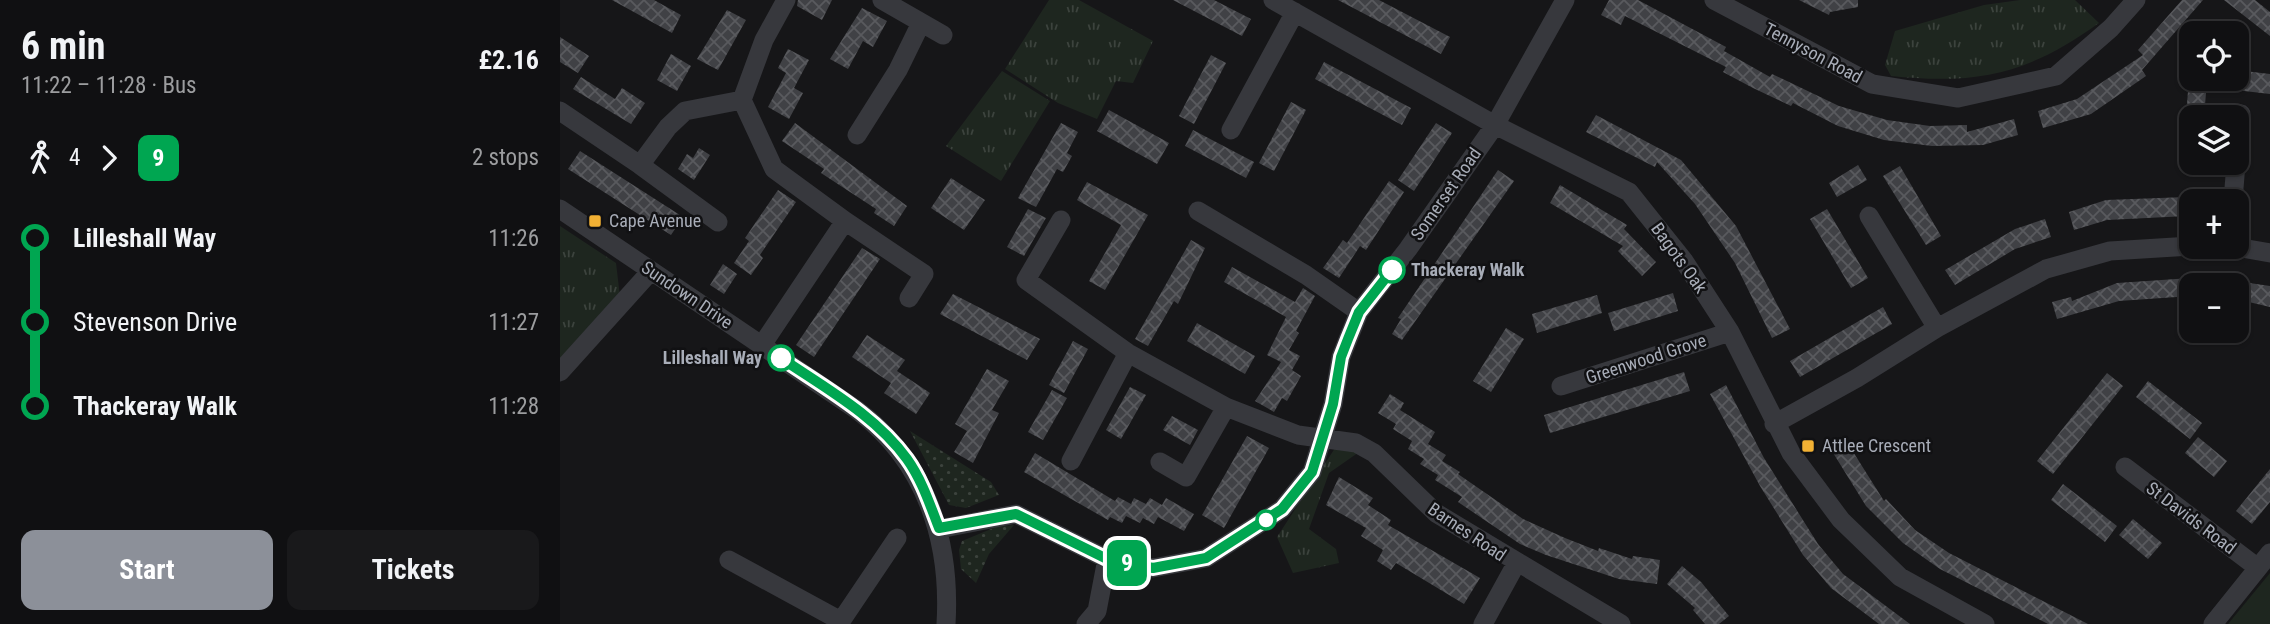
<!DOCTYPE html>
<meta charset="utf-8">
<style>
body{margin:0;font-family:"Roboto Condensed",sans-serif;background:#19191b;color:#f1f3f6;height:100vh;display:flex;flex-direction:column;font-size:26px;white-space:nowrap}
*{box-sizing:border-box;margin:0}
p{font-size:23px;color:#9c9d9f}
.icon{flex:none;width:38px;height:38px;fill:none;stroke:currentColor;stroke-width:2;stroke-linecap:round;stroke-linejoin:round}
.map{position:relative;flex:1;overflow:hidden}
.panel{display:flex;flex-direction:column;background:#101012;width:560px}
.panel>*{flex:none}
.badge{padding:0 14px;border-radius:10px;font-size:24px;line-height:46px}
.fabs{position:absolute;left:1619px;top:21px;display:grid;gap:14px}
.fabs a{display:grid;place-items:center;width:70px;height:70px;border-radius:14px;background:#101012;box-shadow:0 2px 5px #0004,0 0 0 2px #303032;font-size:35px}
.map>.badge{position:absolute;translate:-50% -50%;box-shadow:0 0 0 4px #fff}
.legs{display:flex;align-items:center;gap:10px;height:77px;padding:0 21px;font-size:23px}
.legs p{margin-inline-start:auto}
.headline{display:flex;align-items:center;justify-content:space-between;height:119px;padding:0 21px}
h1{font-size:38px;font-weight:700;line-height:52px}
.button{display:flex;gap:14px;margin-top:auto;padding:14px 21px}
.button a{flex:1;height:80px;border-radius:14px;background:#8c9099;color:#fff;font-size:28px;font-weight:700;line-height:80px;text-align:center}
.button a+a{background:#19191b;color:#f1f3f6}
ul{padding:0 21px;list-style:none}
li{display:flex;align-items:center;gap:24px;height:84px;font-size:26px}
li i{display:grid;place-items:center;width:10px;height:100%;margin:0 9px;background:currentColor}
li i::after{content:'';width:18px;height:18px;margin:-9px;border:5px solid;border-radius:50%;background:#101012}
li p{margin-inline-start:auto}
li:first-child i{background:linear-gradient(#0000 50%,currentColor 0)}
li:last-child i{background:linear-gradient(currentColor 50%,#0000 0)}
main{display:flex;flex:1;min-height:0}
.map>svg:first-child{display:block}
.grass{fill:url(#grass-dots)}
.park{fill:url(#park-tufts)}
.garden{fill:#1e261f}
.building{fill:url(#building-cross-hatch)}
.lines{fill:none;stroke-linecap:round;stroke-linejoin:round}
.minor{stroke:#37383d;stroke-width:19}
.line-1-casing{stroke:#fff;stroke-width:16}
.line-1{stroke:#00a651;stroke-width:10}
.poi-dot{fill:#f2b134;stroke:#111113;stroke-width:2.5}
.stop-1-dot{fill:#fff;stroke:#00a651;stroke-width:3.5}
.labels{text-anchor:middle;stroke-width:5;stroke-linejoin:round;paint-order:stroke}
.street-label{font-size:18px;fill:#a8adb8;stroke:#111113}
.poi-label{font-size:18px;fill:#a8adb8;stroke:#111113;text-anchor:start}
.stop-label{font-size:18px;font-weight:bold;fill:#a8adb8;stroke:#111113;text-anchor:start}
</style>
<main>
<section class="panel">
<div class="headline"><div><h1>6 min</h1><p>11:22 – 11:28 · Bus</p></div><b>£2.16</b></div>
<div class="legs"><svg class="icon" aria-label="walk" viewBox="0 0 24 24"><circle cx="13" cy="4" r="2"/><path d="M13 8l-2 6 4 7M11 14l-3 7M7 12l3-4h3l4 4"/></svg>4<svg class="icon" aria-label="forward" viewBox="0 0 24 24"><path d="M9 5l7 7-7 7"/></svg><b class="badge" style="background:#00a651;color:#fff">9</b><p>2 stops</p></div>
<ul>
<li><i style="color:#00a651"></i><b>Lilleshall Way</b><p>11:26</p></li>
<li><i style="color:#00a651"></i><span>Stevenson Drive</span><p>11:27</p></li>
<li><i style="color:#00a651"></i><b>Thackeray Walk</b><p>11:28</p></li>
</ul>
<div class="button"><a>Start</a><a>Tickets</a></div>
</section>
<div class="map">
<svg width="1710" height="624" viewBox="0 0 1710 624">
<defs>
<pattern id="grass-dots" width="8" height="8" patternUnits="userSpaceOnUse" patternTransform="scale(1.75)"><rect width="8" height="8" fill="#1e261f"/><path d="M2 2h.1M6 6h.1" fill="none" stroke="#3c433d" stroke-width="1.8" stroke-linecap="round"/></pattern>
<pattern id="park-tufts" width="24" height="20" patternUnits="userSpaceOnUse" patternTransform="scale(1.75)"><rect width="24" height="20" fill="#1e261f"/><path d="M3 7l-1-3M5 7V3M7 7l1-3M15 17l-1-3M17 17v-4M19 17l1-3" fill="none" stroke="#3c433d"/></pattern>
<pattern id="building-cross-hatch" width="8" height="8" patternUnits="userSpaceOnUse" patternTransform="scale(1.75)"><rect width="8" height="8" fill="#404145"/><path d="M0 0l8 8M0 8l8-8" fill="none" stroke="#595a5e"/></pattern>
</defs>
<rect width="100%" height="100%" fill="#161618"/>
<path class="grass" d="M 350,431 L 431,482 L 439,495 L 406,508 L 389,505 Z
M 454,525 L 429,554 L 416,583 L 401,569 L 399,550 L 402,541 L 436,527 Z"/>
<path class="park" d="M 489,0 L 519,0 L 593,41 L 573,83 L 556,81 L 537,119 L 498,103 L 445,69 Z
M 1460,0 L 1515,0 L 1539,23 C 1468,74 1418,85 1331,76 L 1325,65 L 1335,31 L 1424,5 Z
M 442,71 L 490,101 L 441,181 L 386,146 Z
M 0,226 L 56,263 L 60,297 L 0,359 Z
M 779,442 L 802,450 L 769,473 L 749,529 L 776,549 L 779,563 L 733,573 L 717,537 Z"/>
<path class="garden" d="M 1710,573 L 1710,624 L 1668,624 Z"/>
<path class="building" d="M 52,0 L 94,0 L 121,15 L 112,33 Z
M 238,0 L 272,0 L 262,20 L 237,6 Z
M 613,0 L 654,0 L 691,19 L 682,36 Z
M 778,0 L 819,0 L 890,37 L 881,54 Z
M 1049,0 L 1078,0 L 1166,47 L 1164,51 L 1210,77 L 1212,74 L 1279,106 L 1327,120 L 1370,126 L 1407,125 L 1407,132 L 1454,119 L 1458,135 L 1423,145 L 1372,146 L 1324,140 L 1278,126 L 1233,103 L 1231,106 L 1193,88 L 1163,72 L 1166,67 L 1065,16 L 1061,25 L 1041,15 Z
M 1239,0 L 1298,0 L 1298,7 L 1270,12 L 1269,15 Z
M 1622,0 L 1643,0 L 1582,70 L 1586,76 L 1531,114 L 1483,128 L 1478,111 L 1517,99 L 1583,55 L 1578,50 Z
M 1664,0 L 1695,0 L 1710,12 L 1710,36 Z
M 302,8 L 327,21 L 313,47 L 303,41 L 288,69 L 270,59 Z
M 167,10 L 186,20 L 158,70 L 137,59 Z
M 0,37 L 29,56 L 18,73 L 0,62 Z
M 228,49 L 249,60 L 234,88 L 243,93 L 229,119 L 208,107 L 226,73 L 218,68 Z
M 111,54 L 131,66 L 117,91 L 97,80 Z
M 651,55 L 666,63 L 634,124 L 619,116 Z
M 764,62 L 851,108 L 842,125 L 755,79 Z
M 1676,70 L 1710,74 L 1710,94 L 1650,87 L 1650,79 L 1676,79 Z
M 21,77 L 55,99 L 62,88 L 85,103 L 71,124 L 13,89 Z
M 1628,91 L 1646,93 L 1644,117 L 1626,117 Z
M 731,102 L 746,110 L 714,171 L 699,163 Z
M 549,110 L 609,143 L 597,164 L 537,131 Z
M 1036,115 L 1121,160 L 1176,226 L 1230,329 L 1212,338 L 1175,263 L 1135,204 L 1097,162 L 1095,167 L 1026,132 Z
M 235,123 L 347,206 L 334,226 L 314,213 L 316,209 L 261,173 L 264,169 L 222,141 Z
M 501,123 L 518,132 L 507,153 L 512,156 L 503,172 L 497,169 L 476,207 L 458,198 Z
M 876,123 L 892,133 L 854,191 L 838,180 Z
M 633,130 L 694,162 L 686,178 L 625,146 Z
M 139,148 L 150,155 L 134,180 L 118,169 L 127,154 L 133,158 Z
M 20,151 L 123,217 L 111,235 L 8,169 Z
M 1298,165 L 1307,180 L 1277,197 L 1269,183 Z
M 1340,166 L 1381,236 L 1366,245 L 1323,176 Z
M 938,170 L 954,181 L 842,340 L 832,334 L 841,319 L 838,318 Z
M 391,178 L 425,200 L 404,230 L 371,208 Z
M 829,181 L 844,192 L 806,250 L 800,246 L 779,278 L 763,268 L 783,240 L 787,243 Z
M 527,182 L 588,215 L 545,290 L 529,281 L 561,225 L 517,200 Z
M 1000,185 L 1067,225 L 1064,229 L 1096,262 L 1082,276 L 1058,251 L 1063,246 L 990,203 Z
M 218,190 L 236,202 L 200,255 L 203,258 L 191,275 L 174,263 L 189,241 L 185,238 Z
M 1626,197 L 1627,216 L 1547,220 L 1514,230 L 1509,212 L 1546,200 Z
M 468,209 L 486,218 L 464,256 L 447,247 Z
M 1267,209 L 1308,278 L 1291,288 L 1250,219 Z
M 1485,219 L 1491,237 L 1455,249 L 1395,285 L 1385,270 L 1455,229 Z
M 631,240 L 645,248 L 618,304 L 614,301 L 588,346 L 575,339 Z
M 302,248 L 320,259 L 254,357 L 236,345 Z
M 163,264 L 177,274 L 164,294 L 150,285 Z
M 672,267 L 735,302 L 743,288 L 755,296 L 736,331 L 739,333 L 729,350 L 740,356 L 732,370 L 741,376 L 727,401 L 722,398 L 714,412 L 695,401 L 721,362 L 707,355 L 726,317 L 664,282 Z
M 1631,278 L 1631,296 L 1559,301 L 1497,319 L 1492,302 L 1511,297 L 1512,301 L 1557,283 Z
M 1676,281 L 1710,286 L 1710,307 L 1676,299 Z
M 1113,293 L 1118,311 L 1054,331 L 1048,313 Z
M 393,294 L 480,339 L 467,360 L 380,314 Z
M 1037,295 L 1042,313 L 977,333 L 972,314 Z
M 1323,307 L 1332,324 L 1240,377 L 1230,361 Z
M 637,323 L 695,356 L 685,374 L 627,341 Z
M 946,328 L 964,339 L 931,392 L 913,381 Z
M 307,335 L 345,360 L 337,371 L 370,393 L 356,414 L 324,393 L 331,383 L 292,357 Z
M 513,341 L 528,349 L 504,393 L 489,385 Z
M 427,369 L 449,381 L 432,410 L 439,413 L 413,463 L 394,452 L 407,431 L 395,424 Z
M 1124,372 L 1130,391 L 990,433 L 984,415 Z
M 1547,373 L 1563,386 L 1493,474 L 1477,461 Z
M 1588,381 L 1642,423 L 1630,439 L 1576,397 Z
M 1166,385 L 1204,458 L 1258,544 L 1283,574 L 1350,624 L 1319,624 L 1271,588 L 1243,555 L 1200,486 L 1150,394 Z
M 570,387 L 586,395 L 561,439 L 546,430 Z
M 492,390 L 507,398 L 483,440 L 468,432 Z
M 830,394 L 844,403 L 840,410 L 875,432 L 868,444 L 886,455 L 882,461 L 900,472 L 898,474 L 963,519 L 1005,538 L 1038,551 L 1039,548 L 1072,559 L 1073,556 L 1100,560 L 1097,584 L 1059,579 L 986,555 L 960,544 L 898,502 L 902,497 L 875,480 L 878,475 L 860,464 L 864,459 L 848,449 L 852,441 L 833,429 L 836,424 L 818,413 Z
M 612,416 L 638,430 L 630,445 L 603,430 Z
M 687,436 L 709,448 L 664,528 L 642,515 Z
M 1638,437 L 1667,461 L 1654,477 L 1625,453 Z
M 1285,439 L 1324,501 L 1326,499 L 1355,530 L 1389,553 L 1528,624 L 1488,624 L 1380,569 L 1343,543 L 1306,506 L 1270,448 Z
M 475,453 L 555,501 L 558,497 L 571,504 L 574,498 L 586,504 L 590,498 L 602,505 L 606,498 L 634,514 L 624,531 L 598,517 L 594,524 L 583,518 L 580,523 L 566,516 L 562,523 L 550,517 L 548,520 L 464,472 Z
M 1710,469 L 1710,502 L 1692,524 L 1676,511 Z
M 779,477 L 813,498 L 808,505 L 831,520 L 828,525 L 920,578 L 904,604 L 836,563 L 831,570 L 817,561 L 823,550 L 801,536 L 806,528 L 766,505 Z
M 1503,484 L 1557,526 L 1545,542 L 1491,500 Z
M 1573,519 L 1602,543 L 1588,559 L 1559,535 Z
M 1122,566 L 1141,582 L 1169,616 L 1159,624 L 1145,624 L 1133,610 L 1135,608 L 1107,584 Z"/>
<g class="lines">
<path class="minor" d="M 226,0 L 204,40 L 182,100 L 214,169 L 285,221
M 322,0 L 383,35
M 713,0 L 935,125 L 1069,192 L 1124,261 L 1170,332 L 1231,453 L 1281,520 L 1340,577 L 1425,624
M 1154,0 L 1312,84 L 1398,98 L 1496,76 L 1551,28 L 1576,0
M 0,111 L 80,165
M 671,130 L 735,12
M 297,135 L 338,70 L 361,23
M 1676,161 L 1681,114
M 1673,201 L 1676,163
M 0,209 L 297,410 C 366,462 391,540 386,624
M 638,211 L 746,275 L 799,312
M 1309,216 L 1377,328
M 501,220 L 466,280 L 568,353 L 666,407 L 738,435 L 796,443 L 814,453 L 876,513 L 1061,624
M 158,222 L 80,165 L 108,127 L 125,111 L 182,100
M 1676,247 L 1710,253
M 202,345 L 285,221 L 364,274 L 349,298
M 0,372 L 91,271
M 1001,386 L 1170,332
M 1214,424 L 1297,378 L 1377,328 L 1486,269 L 1550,251 L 1631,246
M 511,461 L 568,353
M 600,462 L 626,477 L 666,407
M 1565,467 L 1698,568
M 379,529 L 456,514 L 547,559 L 593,568 L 646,558 L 722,509 L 752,472 L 773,404 L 781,357 L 799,312 L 848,249 L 935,125 L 1005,0
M 169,560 L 281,621
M 279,624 L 337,538
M 526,624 L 537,611 L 547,559
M 923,624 L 956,564
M 1653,624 L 1710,553"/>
</g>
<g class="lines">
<defs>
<path id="line-1" d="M 221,358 C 265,388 315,415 347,459 C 362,480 370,505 379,528 L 456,514 L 547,559 L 593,568 L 646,558 L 722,509 L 752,472 L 773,404 L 781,357 L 788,339 L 799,312 L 832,270"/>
</defs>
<use href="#line-1" class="line-1-casing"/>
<use href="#line-1" class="line-1"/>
</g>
<g class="poi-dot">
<rect x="28" y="214" width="14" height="14" rx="3.5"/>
<rect x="1241" y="439" width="14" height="14" rx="3.5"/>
</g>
<g class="stop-1-dot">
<circle cx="832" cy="270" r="12"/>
<circle cx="221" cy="358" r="12"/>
<circle cx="706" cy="520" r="9"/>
</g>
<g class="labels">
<g class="street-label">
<text transform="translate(1253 53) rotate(28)" y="6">Tennyson Road</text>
<text transform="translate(886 194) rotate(-55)" y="6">Somerset Road</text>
<text transform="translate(1119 258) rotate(54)" y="6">Bagots Oak</text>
<text transform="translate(127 295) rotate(34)" y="6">Sundown Drive</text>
<text transform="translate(1086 359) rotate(-18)" y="6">Greenwood Grove</text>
<text transform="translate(1631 518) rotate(37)" y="6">St Davids Road</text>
<text transform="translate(907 532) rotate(34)" y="6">Barnes Road</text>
</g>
<g class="poi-label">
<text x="49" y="227">Cape Avenue</text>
<text x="1262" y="452">Attlee Crescent</text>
</g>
<g class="stop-label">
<text x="851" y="276">Thackeray Walk</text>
<text x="202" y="364" text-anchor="end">Lilleshall Way</text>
</g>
</g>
</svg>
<div class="fabs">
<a><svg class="icon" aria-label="locate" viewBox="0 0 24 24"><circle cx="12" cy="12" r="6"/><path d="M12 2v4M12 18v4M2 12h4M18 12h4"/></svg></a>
<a><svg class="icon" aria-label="layers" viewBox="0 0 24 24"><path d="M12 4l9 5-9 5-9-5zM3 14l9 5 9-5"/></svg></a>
<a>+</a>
<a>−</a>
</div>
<b class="badge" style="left:567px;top:563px;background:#00a651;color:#fff">9</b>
</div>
</main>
